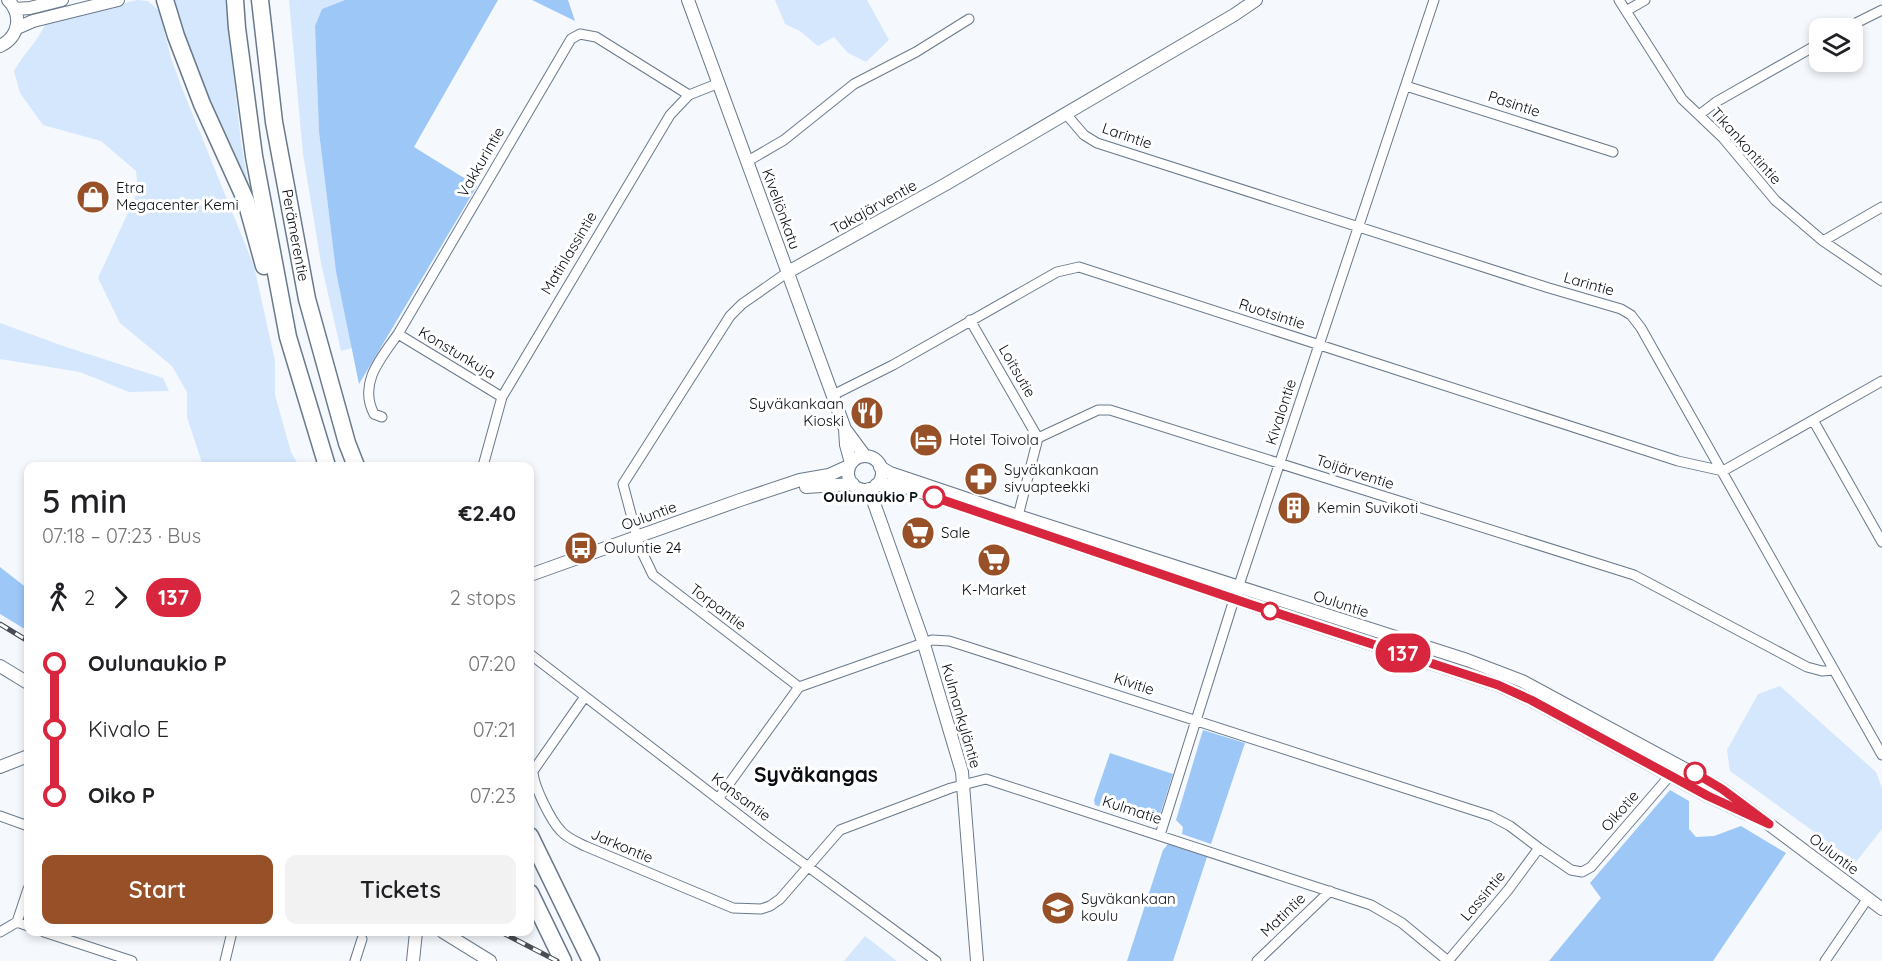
<!DOCTYPE html>
<meta charset="utf-8">
<style>
body{margin:0;font-family:Quicksand,sans-serif;background:#f2f2f2;color:#202124;height:100vh;display:flex;flex-direction:column;font-size:22px;white-space:nowrap}
*{box-sizing:border-box;margin:0}
p{font-size:20px;color:#757577}
.icon{flex:none;width:33px;height:33px;fill:none;stroke:currentColor;stroke-width:2;stroke-linecap:round;stroke-linejoin:round}
.map{position:relative;flex:1;overflow:hidden}
.details{position:absolute;left:24px;top:462px;width:510px;height:474px;display:flex;flex-direction:column;background:#fff;border-radius:12px;box-shadow:0 3px 9px #0003}
.details>*{flex:none}
.badge{padding:0 12px;border-radius:20px;font-size:21px;line-height:39px}
.controls{position:absolute;left:1809px;top:18px;display:grid;gap:12px}
.controls a{display:grid;place-items:center;width:54px;height:54px;border-radius:12px;background:#fff;box-shadow:0 3px 9px #0003;font-size:30px}
.map>.badge{position:absolute;translate:-50% -50%;box-shadow:0 0 0 3px #fff}
.legs{display:flex;align-items:center;gap:9px;height:66px;padding:0 18px;font-size:20px}
.legs p{margin-inline-start:auto}
.head{display:flex;align-items:center;justify-content:space-between;height:102px;padding:0 18px}
h1{font-size:33px;font-weight:600;line-height:45px}
.button{display:flex;gap:12px;margin-top:auto;padding:12px 18px}
.button a{flex:1;height:69px;border-radius:12px;background:#975028;color:#fff;font-size:24px;font-weight:600;line-height:69px;text-align:center}
.button a+a{background:#f2f2f2;color:#202124}
ul{padding:0 18px;list-style:none}
li{display:flex;align-items:center;gap:21px;height:66px;font-size:22px}
li i{display:grid;place-items:center;width:9px;height:100%;margin:0 8px;background:currentColor}
li i::after{content:'';width:15px;height:15px;margin:-8px;border:4px solid;border-radius:50%;background:#fff}
li p{margin-inline-start:auto}
li:first-child i{background:linear-gradient(#0000 50%,currentColor 0)}
li:last-child i{background:linear-gradient(currentColor 50%,#0000 0)}
.map>svg:first-child{display:block}
.green{fill:#d5e7fd}
.forest{fill:#9dc7f7}
.lines{fill:none;stroke-linecap:round;stroke-linejoin:round}
.street-casing{stroke:#69798b;stroke-width:11}
.secondary-casing{stroke:#69798b;stroke-width:14}
.highway-casing{stroke:#69798b;stroke-width:19}
.street{stroke:#fff;stroke-width:9}
.secondary{stroke:#fff;stroke-width:12}
.highway{stroke:#fff;stroke-width:16}
.rail-casing{stroke:#484e53;stroke-width:5}
.rail{stroke:#fff;stroke-width:3;stroke-dasharray:9;stroke-linecap:butt}
.line-1-casing{stroke:#fff;stroke-width:14}
.line-1{stroke:#d7263d;stroke-width:9}
.stop-1-dot{fill:#fff;stroke:#d7263d;stroke-width:3}
.labels{text-anchor:middle;stroke-width:6;stroke-linejoin:round;paint-order:stroke}
.street-label{font-size:15px;fill:#070d13;stroke:#fff}
.poi-label{font-size:15px;fill:#070d13;stroke:#fff;text-anchor:start}
.stop-label{font-size:15px;font-weight:bold;fill:#070d13;stroke:#fff;text-anchor:end}
.district-label{font-size:21px;font-weight:bold;fill:#070d13;stroke:#fff}
</style>
<div class="map">
<svg width="1882" height="961" viewBox="0 0 1882 961">
<rect width="100%" height="100%" fill="#f5f8fd"/>
<path class="green" d="M 137,0 L 148,1 L 159,11 L 171,58 L 182,88 L 254,266 L 275,361 L 275,395 L 291,452 L 299,466 L 203,466 L 187,417 L 187,392 L 172,366 L 120,323 L 98,278 L 138,191 L 136,171 L 101,141 L 43,125 L 20,93 L 14,71 C 23,54 37,43 46,23 Z
M 175,0 L 225,0 L 241,142 L 252,206 L 238,162 L 199,84 L 185,43 Z
M 289,0 L 345,0 L 322,9 L 315,26 L 319,132 L 336,272 L 352,348 L 341,351 L 321,263 L 303,154 Z
M 775,0 L 867,0 L 889,40 L 866,62 L 848,53 L 834,37 L 818,46 L 800,31 L 785,24 Z
M 0,323 L 66,347 L 163,378 L 169,391 L 129,392 L 80,372 L 0,359 Z
M 1780,686 L 1876,772 L 1882,788 L 1882,829 L 1856,862 L 1730,771 L 1727,750 L 1758,694 Z
M 865,936 L 897,961 L 844,961 Z"/>
<path class="forest" d="M 345,0 L 498,0 L 414,147 L 477,186 L 359,384 L 336,272 L 319,132 L 315,26 L 322,9 Z
M 532,0 L 568,0 L 575,21 Z
M 0,567 L 28,589 L 28,631 L 0,614 Z
M 1203,730 L 1245,743 L 1211,844 L 1182,834 L 1183,827 L 1176,820 Z
M 1110,753 L 1173,774 L 1157,824 L 1095,805 L 1094,800 Z
M 1670,790 L 1689,801 L 1689,829 L 1696,837 L 1714,836 L 1741,826 L 1786,853 L 1713,961 L 1549,961 L 1601,898 L 1590,883 Z
M 1168,844 L 1207,857 L 1173,961 L 1127,961 L 1163,850 Z"/>
<g class="lines">
<defs>
<path id="street" d="M 1619,0 L 1682,99 L 1723,138 L 1775,200 L 1823,241 L 1882,281
M 1626,11 L 1645,0
M 1846,28 L 1882,10
M 1406,86 L 1613,152
M 1066,114 L 1084,135 L 1097,143 L 1549,288 L 1621,309 L 1631,315 L 1641,328 L 1882,755
M 1699,115 L 1716,102 L 1820,43
M 748,161 L 784,140 L 854,84 L 916,52 L 969,19
M 1823,241 L 1882,207
M 788,272 L 742,304 L 730,316 L 623,484 L 640,548 L 653,575 L 799,687
M 970,320 L 1038,438
M 398,334 L 502,397
M 833,395 L 893,365 L 1057,272 L 1079,267 L 1678,461 L 1723,471 L 1882,381
M 382,417 L 374,414 C 358,383 381,358 398,334 L 571,39 L 580,34 L 596,37 L 689,95
M 1813,420 L 1882,542
M 1038,438 L 1098,410 L 1110,410 L 1634,575 L 1807,667 L 1822,671 L 1834,670
M 483,466 L 502,397 L 670,115 L 689,95 L 719,83
M 1018,516 L 1038,438
M 530,654 L 765,835 L 936,961
M 584,698 L 533,771 C 533,785 551,821 561,831 C 567,838 577,842 585,846 L 733,908 L 761,909 L 770,906 L 780,899 L 840,830 L 951,788 L 986,779 L 1371,905 L 1402,923 L 1448,961
M 718,799 L 799,687 L 932,640 L 949,641 L 965,646 L 1491,816 L 1510,826 L 1539,848 L 1571,870 L 1582,872 L 1591,867 L 1673,772
M 0,816 L 28,826
M 1160,835 L 1231,609 L 1434,0
M 17,922 L 28,889
M 0,932 L 17,922 L 28,926
M 44,932 L 132,961
M 225,961 L 232,932
M 355,961 L 362,939
M 1257,961 L 1330,891
M 1448,961 L 1508,890 L 1539,848
M 1825,961 L 1868,898"/>
<path id="secondary" d="M 688,0 L 845,429 L 846,445 L 851,463
M 15,9 L 30,8 L 62,0
M 17,28 L 33,21 L 118,0
M 0,46 C 19,37 23,15 8,0
M 788,272 L 946,184 L 1234,15 L 1256,0
M 845,429 L 865,456
M848 473a17 17 0 1 1 34 0a17 17 0 1 1-34 0Z
M 880,467 L 890,473 L 1018,516 L 1467,660 L 1522,681 L 1722,789 L 1882,909
M 876,485 L 897,485 L 912,489 L 1249,604 L 1498,685 L 1531,700 L 1708,796 L 1747,814
M 806,487 L 853,484
M 869,489 L 923,641 L 962,772 L 977,961
M 530,575 L 740,500 L 800,480 L 829,475 L 849,466
M 0,666 L 28,683
M 0,767 L 28,756
M 443,932 L 490,961
M 413,961 L 416,932"/>
<g id="highway">
<path d="M 165,0 L 176,36 L 202,104 L 246,201 L 264,266"/>
<path d="M 235,0 L 237,28 L 254,156 L 288,337 L 327,466"/>
<path id="s1" d="M 260,0 L 274,122 L 307,299 L 347,443 L 356,466"/>
<path d="M 530,836 L 591,961"/>
<path d="M 530,893 L 563,961"/>
</g>
</defs>
<use href="#street" class="street-casing"/>
<use href="#secondary" class="secondary-casing"/>
<use href="#highway" class="highway-casing"/>
<use href="#street" class="street"/>
<use href="#secondary" class="secondary"/>
<use href="#highway" class="highway"/>
<defs>
<path id="rail" d="M 0,624 L 28,641
M 501,932 L 557,961"/>
</defs>
<use href="#rail" class="rail-casing"/>
<use href="#rail" class="rail"/>
</g>
<g class="lines">
<defs>
<path id="line-1" d="M 934,497 L 1249,604 L 1498,685 L 1531,700 L 1708,796 L 1769,824 L 1722,789 L 1695,773"/>
</defs>
<use href="#line-1" class="line-1-casing"/>
<use href="#line-1" class="line-1"/>
</g>
<defs>
<symbol id="shop-disc" viewBox="-11 -11 22 22"><circle r="9.5" fill="#975028" stroke="#fff"/><path d="M-5-2.5h2.3a2.7 3.5 0 0 1 5.4 0H5L5.5 6h-11ZM-1.5-2.5h3a1.5 2.3 0 0 0-3 0Z" fill="#fff"/></symbol>
<symbol id="restaurant-disc" viewBox="-11 -11 22 22"><circle r="9.5" fill="#975028" stroke="#fff"/><path d="M-5-6h1v4h1v-4h1v4h1v-4h1v5L-1.5 .5V6h-2V.5L-5-1ZM5-6V6H3V1.5H1.5Q1.5-4 5-6Z" fill="#fff"/></symbol>
<symbol id="hotel-disc" viewBox="-11 -11 22 22"><circle r="9.5" fill="#975028" stroke="#fff"/><path d="M-6-4.5h1.5V1H6V5H4.5V3h-9V5H-6ZM-4 0a1.8 1.8 0 1 1 3.6 0ZM.5 0V-2.5h3Q6-2.5 6 0Z" fill="#fff"/></symbol>
<symbol id="pharmacy-disc" viewBox="-11 -11 22 22"><circle r="9.5" fill="#975028" stroke="#fff"/><path d="M-2-6h4v4h4v4h-4v4h-4v-4h-4v-4h4Z" fill="#fff"/></symbol>
<symbol id="building-disc" viewBox="-11 -11 22 22"><circle r="9.5" fill="#975028" stroke="#fff"/><path d="M-4-6H4V6H1V3H-1V6H-4ZM-2.5-4.3h1.7v1.8h-1.7ZM.8-4.3h1.7v1.8H.8ZM-2.5-1h1.7V.8h-1.7ZM.8-1h1.7V.8H.8Z" fill="#fff"/></symbol>
<symbol id="supermarket-disc" viewBox="-11 -11 22 22"><circle r="9.5" fill="#975028" stroke="#fff"/><path d="M-6-5.5h2.5l.6 2H6L4.5 2H-2.5L-4.4-4H-6ZM-1.5 3.2a1.3 1.3 0 1 0 .1 0ZM3 3.2a1.3 1.3 0 1 0 .1 0Z" fill="#fff"/></symbol>
<symbol id="bus-disc" viewBox="-11 -11 22 22"><circle r="9.5" fill="#975028" stroke="#fff"/><path d="M-5-6H5V4H4V6H2V4H-2V6H-4V4H-5ZM-3.5-4V0h7V-4ZM-3.5 1.2v1.5H-2V1.2ZM2 1.2v1.5H3.5V1.2Z" fill="#fff"/></symbol>
<symbol id="school-disc" viewBox="-11 -11 22 22"><circle r="9.5" fill="#975028" stroke="#fff"/><path d="M0-5L7-2L0 1L-7-2ZM-4 1L0 2.5L4 1V4Q0 6-4 4Z" fill="#fff"/></symbol>
</defs>
<g fill-rule="evenodd">
<use href="#shop-disc" x="74" y="178" width="38" height="38"/>
<use href="#restaurant-disc" x="848" y="394" width="38" height="38"/>
<use href="#hotel-disc" x="907" y="421" width="38" height="38"/>
<use href="#pharmacy-disc" x="962" y="460" width="38" height="38"/>
<use href="#building-disc" x="1275" y="489" width="38" height="38"/>
<use href="#supermarket-disc" x="899" y="514" width="38" height="38"/>
<use href="#bus-disc" x="562" y="529" width="38" height="38"/>
<use href="#supermarket-disc" x="975" y="541" width="38" height="38"/>
<use href="#school-disc" x="1039" y="889" width="38" height="38"/>
</g>
<g class="stop-1-dot">
<circle cx="934" cy="497" r="10"/>
<circle cx="1270" cy="611" r="8"/>
<circle cx="1695" cy="773" r="10"/>
</g>
<g class="labels">
<g class="street-label">
<text transform="translate(1514 104) rotate(18)" y="5">Pasintie</text>
<text transform="translate(1127 136) rotate(19)" y="5">Larintie</text>
<text transform="translate(1746 146) rotate(48)" y="5">Tikankontintie</text>
<text transform="translate(481 162) rotate(-60)" y="5">Vakkurintie</text>
<text transform="translate(874 207) rotate(-29)" y="5">Takajärventie</text>
<text transform="translate(781 209) rotate(70)" y="5">Kiveliönkatu</text>
<text dy="5" stroke="none"><textPath href="#s1" startOffset="238">Perämerentie</textPath></text>
<text transform="translate(569 253) rotate(-59)" y="5">Matinlassintie</text>
<text transform="translate(1589 284) rotate(16)" y="5">Larintie</text>
<text transform="translate(1272 314) rotate(18)" y="5">Ruotsintie</text>
<text transform="translate(457 353) rotate(31)" y="5">Konstunkuja</text>
<text transform="translate(1017 371) rotate(60)" y="5">Loitsutie</text>
<text transform="translate(1281 412) rotate(-72)" y="5">Kivalontie</text>
<text transform="translate(1355 472) rotate(18)" y="5">Toijärventie</text>
<text transform="translate(649 516) rotate(-20)" y="5">Ouluntie</text>
<text transform="translate(1341 604) rotate(18)" y="5">Ouluntie</text>
<text transform="translate(718 607) rotate(37)" y="5">Torpantie</text>
<text transform="translate(1134 684) rotate(18)" y="5">Kivitie</text>
<text transform="translate(961 716) rotate(74)" y="5">Kulmankyläntie</text>
<text transform="translate(741 797) rotate(37)" y="5">Kansantie</text>
<text transform="translate(1132 810) rotate(18)" y="5">Kulmatie</text>
<text transform="translate(1620 811) rotate(-49)" y="5">Oikotie</text>
<text transform="translate(622 846) rotate(23)" y="5">Jarkontie</text>
<text transform="translate(1834 854) rotate(37)" y="5">Ouluntie</text>
<text transform="translate(1483 896) rotate(-50)" y="5">Lassintie</text>
<text transform="translate(1283 915) rotate(-44)" y="5">Matintie</text>
</g>
<g class="poi-label">
<text x="116" y="193">Etra<tspan x="116" dy="17">Megacenter Kemi</tspan></text>
<text x="844" y="409" text-anchor="end">Syväkankaan<tspan x="844" dy="17">Kioski</tspan></text>
<text x="949" y="445">Hotel Toivola</text>
<text x="1004" y="475">Syväkankaan<tspan x="1004" dy="17">sivuapteekki</tspan></text>
<text x="1317" y="513">Kemin Suvikoti</text>
<text x="941" y="538">Sale</text>
<text x="604" y="553">Ouluntie 24</text>
<text x="994" y="595" text-anchor="middle">K-Market</text>
<text x="1081" y="904">Syväkankaan<tspan x="1081" dy="17">koulu</tspan></text>
</g>
<g class="stop-label">
<text x="918" y="502">Oulunaukio P</text>
</g>
<g class="district-label">
<text x="816" y="782">Syväkangas</text>
</g>
</g>
</svg>
<div class="controls">
<a><svg class="icon" aria-label="layers" viewBox="0 0 24 24"><path d="M12 4l9 5-9 5-9-5zM3 14l9 5 9-5"/></svg></a>
</div>
<b class="badge" style="left:1403px;top:653px;background:#d7263d;color:#fff">137</b>
<section class="details">
<div class="head"><div><h1>5 min</h1><p>07:18 – 07:23 · Bus</p></div><b>€2.40</b></div>
<div class="legs"><svg class="icon" aria-label="walk" viewBox="0 0 24 24"><circle cx="13" cy="4" r="2"/><path d="M13 8l-2 6 4 7M11 14l-3 7M7 12l3-4h3l4 4"/></svg>2<svg class="icon" aria-label="forward" viewBox="0 0 24 24"><path d="M9 5l7 7-7 7"/></svg><b class="badge" style="background:#d7263d;color:#fff">137</b><p>2 stops</p></div>
<ul>
<li><i style="color:#d7263d"></i><b>Oulunaukio P</b><p>07:20</p></li>
<li><i style="color:#d7263d"></i><span>Kivalo E</span><p>07:21</p></li>
<li><i style="color:#d7263d"></i><b>Oiko P</b><p>07:23</p></li>
</ul>
<div class="button"><a>Start</a><a>Tickets</a></div>
</section>
</div>
